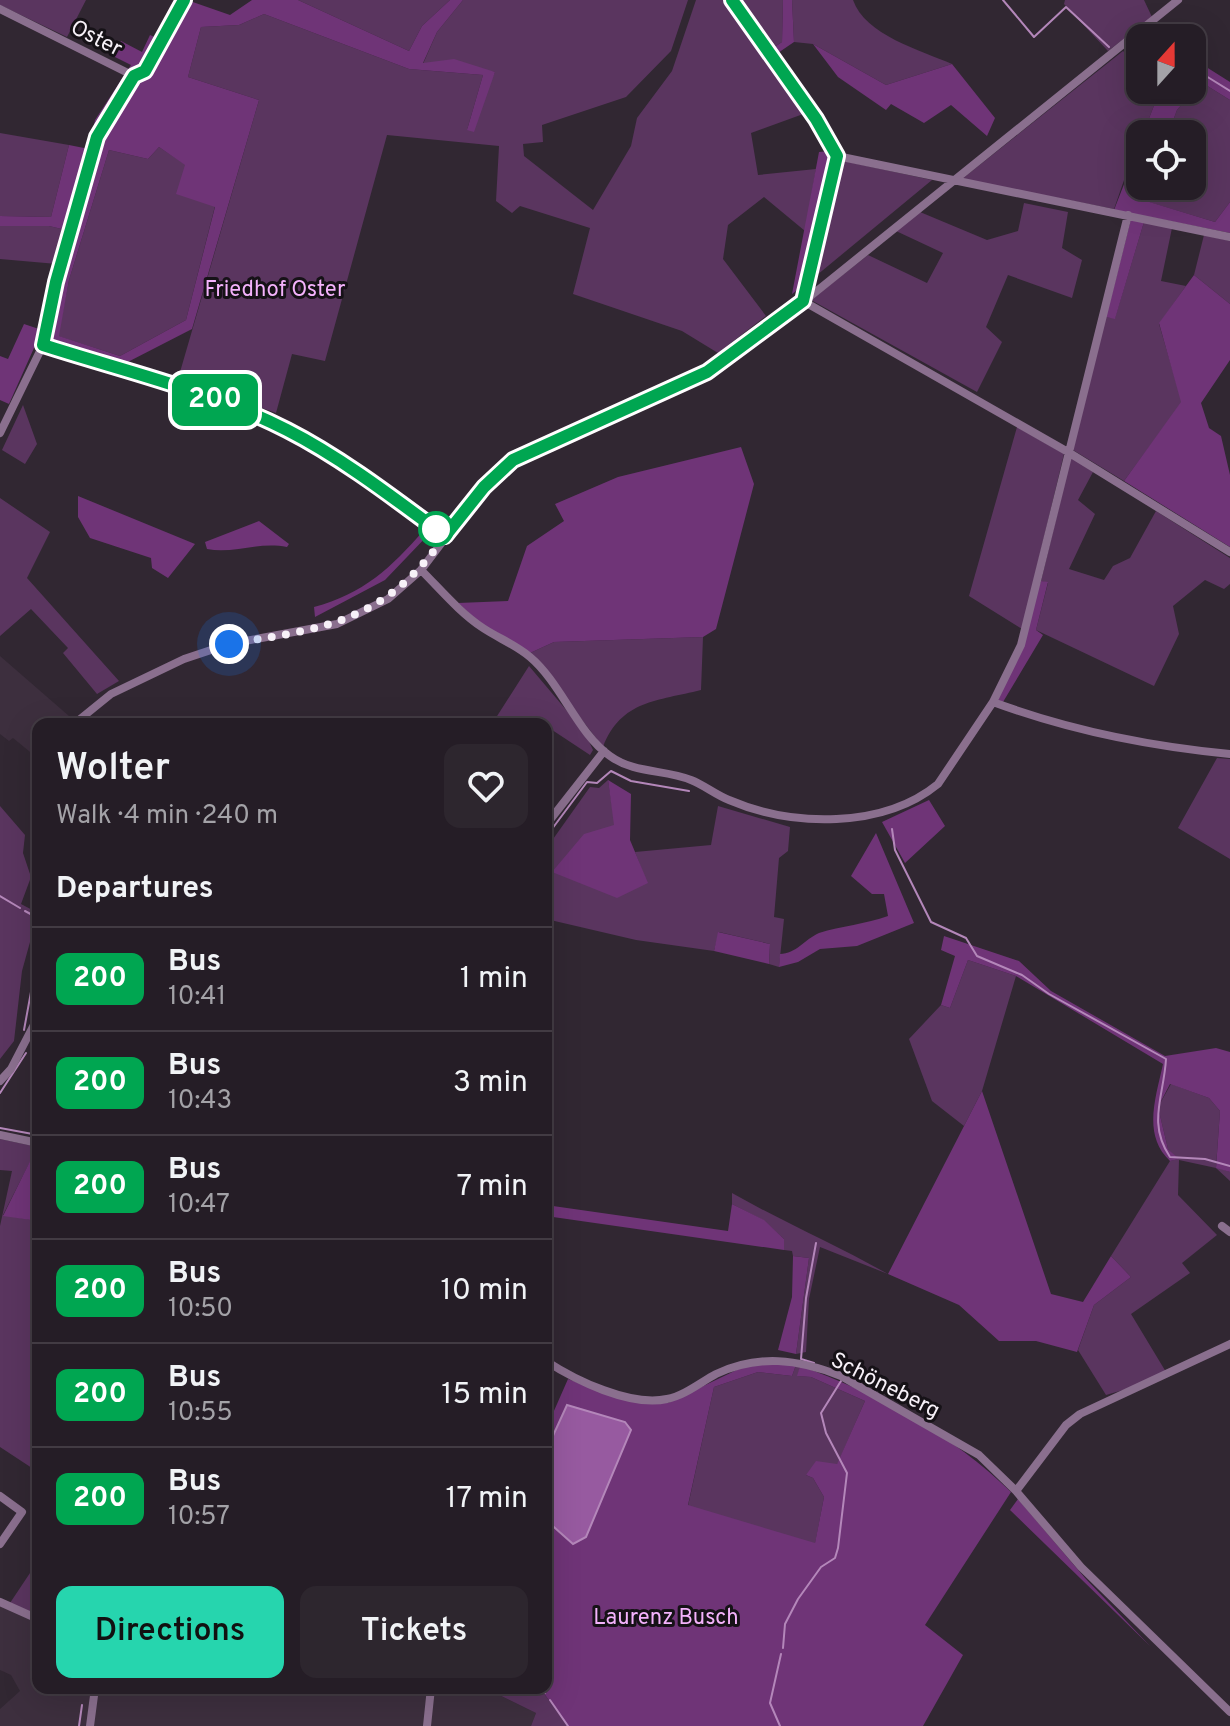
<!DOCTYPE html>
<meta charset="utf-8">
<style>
body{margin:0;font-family:Overpass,sans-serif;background:#2d262e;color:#f1f3f6;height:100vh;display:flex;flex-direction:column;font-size:30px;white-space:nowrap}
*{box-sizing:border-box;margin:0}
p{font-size:26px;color:#a3a2a7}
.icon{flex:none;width:44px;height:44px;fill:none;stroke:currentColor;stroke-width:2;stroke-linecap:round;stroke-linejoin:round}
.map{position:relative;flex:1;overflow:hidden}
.panel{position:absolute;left:32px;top:718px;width:520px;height:976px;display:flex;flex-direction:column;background:#251d26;border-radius:16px;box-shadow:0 8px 32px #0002,0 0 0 2px #423b43}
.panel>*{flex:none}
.badge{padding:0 16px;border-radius:12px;font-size:28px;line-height:52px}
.needle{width:52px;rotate:21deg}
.fabs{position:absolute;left:1126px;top:24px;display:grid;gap:16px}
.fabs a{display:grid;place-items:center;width:80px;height:80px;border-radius:16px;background:#251d26;box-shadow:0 8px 32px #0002,0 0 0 2px #423b43;font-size:40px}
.you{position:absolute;width:40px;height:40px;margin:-20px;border:6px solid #fff;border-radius:50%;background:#1a73e8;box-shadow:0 0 0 12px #1a73e833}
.map>.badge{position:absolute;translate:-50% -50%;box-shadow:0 0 0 4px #fff}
h2{padding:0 24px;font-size:30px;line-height:72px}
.round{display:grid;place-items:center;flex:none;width:84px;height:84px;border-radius:16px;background:#2d262e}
.summary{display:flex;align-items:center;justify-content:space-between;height:136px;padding:0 24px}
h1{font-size:38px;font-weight:600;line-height:60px}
.button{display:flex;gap:16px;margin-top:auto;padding:16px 24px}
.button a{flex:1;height:92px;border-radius:16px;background:#26d5ae;color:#111;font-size:32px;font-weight:600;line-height:92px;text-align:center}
.button a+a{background:#2d262e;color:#f1f3f6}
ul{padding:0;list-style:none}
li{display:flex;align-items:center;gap:24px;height:104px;padding:0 24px;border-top:2px solid #423b43}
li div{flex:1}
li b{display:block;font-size:30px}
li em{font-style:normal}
li .badge{min-width:88px;font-weight:700;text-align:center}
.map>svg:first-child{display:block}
.built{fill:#3d2f3e}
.green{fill:#5a355f}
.forest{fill:#6f3477;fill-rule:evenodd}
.water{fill:#975aa0;stroke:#b487ba;stroke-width:2}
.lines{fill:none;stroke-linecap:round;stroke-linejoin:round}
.stream{stroke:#b487ba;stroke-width:2}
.street{stroke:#8a6f8e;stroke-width:8}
.line-casing{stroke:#fff;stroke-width:18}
.line{stroke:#00a651;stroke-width:12}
.walk{stroke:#f7f1f8;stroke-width:8;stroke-dasharray:0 14.4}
.stop-dot{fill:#fff;stroke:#00a651;stroke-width:4}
.labels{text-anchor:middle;stroke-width:6;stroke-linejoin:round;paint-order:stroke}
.street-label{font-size:22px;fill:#f7f1f8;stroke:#161217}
.park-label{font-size:22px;fill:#f4b2fc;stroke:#161217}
</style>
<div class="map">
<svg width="1230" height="1726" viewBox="0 0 1230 1726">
<rect width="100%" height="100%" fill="#312732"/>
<path class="built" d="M 0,656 L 69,716 L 63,724 L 38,724 L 35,756 L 13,738 L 9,741 L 0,734 Z
M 0,1602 L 38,1619 L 38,1688 L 485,1688 L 536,1713 L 531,1726 L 0,1726 L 0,1709 L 20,1691 L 11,1675 L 0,1670 Z"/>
<path class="green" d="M 0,0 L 86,0 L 67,37 L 0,5 Z
M 298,0 L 450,0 L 422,26 L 409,51 Z
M 463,0 L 688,0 L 671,51 L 626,97 L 542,125 L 543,142 L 523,144 L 524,156 L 593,210 L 631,146 L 637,118 L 672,71 L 696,0 L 728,0 L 806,113 L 751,133 L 758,175 L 816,169 L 805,231 L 764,197 L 728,225 L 723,259 L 766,316 L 718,353 L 682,331 L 573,294 L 590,228 L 520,206 L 512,213 L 496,201 L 499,146 L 387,135 L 325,361 L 292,354 L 276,413 L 178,379 L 259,100 L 188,77 L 201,27 L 239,25 L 264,14 L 409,69 L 483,75 L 467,130 L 495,72 L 423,64 L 437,32 Z
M 737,0 L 783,0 L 782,42 L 776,46 Z
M 792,0 L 853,0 C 865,35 920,50 952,64 L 886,85 L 813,44 L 794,42 Z
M 1065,0 L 1144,0 L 1152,17 L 1108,51 L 1064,4 Z
M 1123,51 L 1140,65 L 1140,90 L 1160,90 L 1143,134 L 1140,134 L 1114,209 L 962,179 Z
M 1201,82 L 1230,100 L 1230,202 L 1215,222 L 1142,200 L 1148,186 L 1192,186 L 1192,134 L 1168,134 L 1177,110 Z
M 0,133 L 69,145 L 51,217 L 0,216 Z
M 159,147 L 186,165 L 215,206 L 186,320 L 120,356 L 58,336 L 69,280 L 109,150 L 148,159 Z
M 839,160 L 932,180 L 811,280 Z
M 1024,203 L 1068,212 L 1062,248 L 1082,260 L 1072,298 L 1008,275 L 986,327 L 1002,342 L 977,392 L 811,300 L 868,255 L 927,283 L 943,253 L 896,231 L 920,212 L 987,240 L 1018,231 Z
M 1144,222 L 1172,228 L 1161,281 L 1186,286 L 1159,324 L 1182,402 L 1124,481 L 1073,450 L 1106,317 L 1115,318 Z
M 0,226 L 49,226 L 66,230 L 57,264 L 0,259 Z
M 1204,235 L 1230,241 L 1230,304 L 1194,275 Z
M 23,405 L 37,444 L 25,464 L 2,450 Z
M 1017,427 L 1064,454 L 1022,629 L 969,596 Z
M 1071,457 L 1093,472 L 1078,500 L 1095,514 L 1069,569 L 1104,580 L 1113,566 L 1130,558 L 1156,511 L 1230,558 L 1230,584 L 1224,589 L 1205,580 L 1173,606 L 1179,634 L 1154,686 L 1036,630 L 1048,583 L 1041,581 Z
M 0,498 L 50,532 L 27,578 L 119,681 L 97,694 L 63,653 L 68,648 L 31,609 L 0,636 Z
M 703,637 L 701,690 C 658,701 621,700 603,747 L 530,653 L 554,642 Z
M 529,666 L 584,731 L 593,750 L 590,755 L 534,718 L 531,724 L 492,724 Z
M 1217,758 L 1230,759 L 1230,859 L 1178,828 Z
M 608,780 L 615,825 L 647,883 L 635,852 L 711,845 L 718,806 L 790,827 L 788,851 L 779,858 L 774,917 L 784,919 L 779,967 L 769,964 L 770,944 L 719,932 L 714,951 L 636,940 L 546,919 L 546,849 L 590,787 L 599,788 Z
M 0,806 L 25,835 L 23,853 L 31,877 L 21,904 L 38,913 L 22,971 L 14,1041 L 0,1059 Z
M 968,960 L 1016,976 L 982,1091 L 964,1126 L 932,1101 L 909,1039 L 941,1005 L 950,1008 Z
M 1171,1084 L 1209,1098 L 1220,1111 L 1216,1167 L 1230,1172 L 1230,1181 L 1216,1168 L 1179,1160 L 1178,1195 L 1217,1235 L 1182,1263 L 1190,1273 L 1131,1314 L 1166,1372 L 1144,1384 L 1106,1395 L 1078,1350 L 1094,1305 L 1131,1277 L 1111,1256 L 1170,1161 L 1178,1159 L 1168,1149 L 1158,1107 Z
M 0,1139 L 38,1147 L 38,1154 L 34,1154 L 3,1215 L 38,1221 L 38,1472 L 0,1447 L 0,1226 L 12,1171 L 0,1170 Z
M 732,1193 C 783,1222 836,1245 888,1274 L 820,1247 L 809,1299 L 806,1352 L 796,1354 L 809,1258 L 793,1256 L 792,1251 L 784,1250 L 784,1239 L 763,1220 L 732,1204 Z
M 796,1365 L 800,1366 L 798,1376 L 811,1377 L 865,1401 L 837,1465 L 806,1475 L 813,1478 L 824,1497 L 815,1544 L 688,1506 L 714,1387 L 758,1372 L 792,1376 Z
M 38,1561 L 38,1616 L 10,1603 Z
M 485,1688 L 540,1688 L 568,1726 L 531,1726 L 536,1713 Z"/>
<path class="forest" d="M 187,0 L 230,15 L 252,0 L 298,0 L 409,51 L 422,26 L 450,0 L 463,0 L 437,32 L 423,63 L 454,59 L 495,72 L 474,132 L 467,130 L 483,75 L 409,69 L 264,14 L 239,25 L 201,27 L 188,77 L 259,100 L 192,329 L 120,366 L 47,343 L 97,150 L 89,149 L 66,230 L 49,226 L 0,226 L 0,216 L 51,217 L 69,145 L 89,149 L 95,120 L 131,65 L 113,56 L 121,41 L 142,52 L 150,35 L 166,42 ZM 159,147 L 185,165 L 176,194 L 215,207 L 186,320 L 120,356 L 59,336 L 69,280 L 109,150 L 148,159 Z
M 737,0 L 776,46 L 782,42 L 783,0 L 792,0 L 794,42 L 775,55 Z
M 813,44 L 886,85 L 952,64 L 995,118 L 987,136 L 951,105 L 924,123 L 891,104 L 886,110 L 838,77 Z
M 1192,58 L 1230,82 L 1230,100 L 1201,82 L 1177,110 L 1168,134 L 1143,134 L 1160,90 L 1192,90 Z
M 1140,143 L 1140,186 L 1148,186 L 1143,200 L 1215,222 L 1230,202 L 1230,233 L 1114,210 Z
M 829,151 L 834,158 L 803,286 L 792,294 L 819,152 Z
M 1131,219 L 1144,222 L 1115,319 L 1106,317 Z
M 1194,275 L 1230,304 L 1230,360 L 1201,403 L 1209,428 L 1221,436 L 1230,475 L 1230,547 L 1124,481 L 1181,402 L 1159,323 Z
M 24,324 L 42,330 L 9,404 L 0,400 L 0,356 L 8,359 Z
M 741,447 L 754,484 L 716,629 L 703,637 L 554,642 L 530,653 L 482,625 L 458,603 L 508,601 L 527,546 L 564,521 L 555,504 L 618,477 Z
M 78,496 L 195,544 L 168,578 L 152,568 L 151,558 L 90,538 L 78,517 Z
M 259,521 L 289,544 L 287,547 C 259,541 235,554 207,549 L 205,542 Z
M 424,530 L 429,534 L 385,580 L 315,617 L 314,607 C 363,594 391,568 424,530 Z
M 1041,581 L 1048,582 L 1036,630 L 1043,635 L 1003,702 L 998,700 Z
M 608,780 L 631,794 L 630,840 L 648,883 L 617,898 L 552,872 L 584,834 L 614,825 Z
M 929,800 L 945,826 L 905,863 L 882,822 Z
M 876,833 L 914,923 L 857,946 L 820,949 L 798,962 L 779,967 L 780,954 C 796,954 805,939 819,933 C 841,926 866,924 888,916 L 884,894 L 872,894 L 851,876 Z
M 718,932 L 770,944 L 769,964 L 714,951 Z
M 944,936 L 1019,961 L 1051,991 L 1165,1056 L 1216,1048 L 1230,1052 L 1230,1172 L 1216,1168 L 1220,1111 L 1209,1098 L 1170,1084 L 1158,1107 L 1168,1149 L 1179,1159 L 1170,1161 C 1142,1135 1156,1097 1163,1064 L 1016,976 L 968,960 L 950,1008 L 941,1005 L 955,956 L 941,950 Z
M 982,1091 L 1051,1294 L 1083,1302 L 1111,1256 L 1131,1277 L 1094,1305 L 1077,1352 L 1036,1341 L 999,1341 L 959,1305 L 888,1274 Z
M 34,1153 L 38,1154 L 38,1221 L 3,1216 Z
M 732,1204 L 764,1220 L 784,1239 L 784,1250 L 546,1216 L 546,1205 L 728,1231 Z
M 793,1256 L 809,1258 L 796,1354 L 778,1350 L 792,1297 Z
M 747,1365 L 796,1365 L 792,1376 L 758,1372 L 714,1387 L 688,1505 L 815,1543 L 824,1497 L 813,1478 L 806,1475 L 816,1461 L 837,1464 L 865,1401 L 811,1377 L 797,1376 L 800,1366 C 875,1392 954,1436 1011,1492 L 925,1625 L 963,1655 L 923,1726 L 568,1726 L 540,1688 L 546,1688 L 546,1520 L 573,1544 L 631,1430 L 567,1405 L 546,1451 L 546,1429 L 568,1379 L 616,1397 L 668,1403 Z
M 1018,1499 L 1085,1578 L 1150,1646 L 1010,1510 Z"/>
<path class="water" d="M 567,1405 L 625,1422 L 631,1430 L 586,1537 L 573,1544 L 546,1520 L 546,1451 Z"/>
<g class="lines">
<path class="stream" d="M 1003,0 L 1034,37 L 1066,7 L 1109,47
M 1125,49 L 1140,61
M 1192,78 L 1206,76 L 1230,91
M 892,829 L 895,850 L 931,922 L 966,938 L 977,956 L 1022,975 L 1049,994 L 1166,1059 C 1164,1096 1147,1123 1170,1157 L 1205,1159 L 1230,1166
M 546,837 L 587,782 L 597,783 L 611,771 L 631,781 L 689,791
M 0,896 L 20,908
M 25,911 L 36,917
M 24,1030 L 38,954
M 0,1093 L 26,1053
M 0,1128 L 38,1135
M 814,1363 L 801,1359 L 806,1298 L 816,1243
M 783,1648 L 785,1624 L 798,1599 L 821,1567 L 835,1558 L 838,1548 L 847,1473 L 826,1433 L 821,1413 L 841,1381
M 540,1688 L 545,1693
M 84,1695 L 84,1688
M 550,1700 L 568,1726
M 79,1726 L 82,1705
M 780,1726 L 770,1703 L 781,1654"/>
<path class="street" d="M 732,0 L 816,119 L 837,156 L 803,300
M 0,9 L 134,76
M 837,156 L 1230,237
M 803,301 L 1068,452 L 1230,552
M 43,345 C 124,371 211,391 287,430 C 342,458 395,498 445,536
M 0,433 L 43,345 L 56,282 L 97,137 L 134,76 L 145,71 L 184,0
M 421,570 C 441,590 460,613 483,628 C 498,638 516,645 530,657 C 561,683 578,734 610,756 C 635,774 664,769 691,780 C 704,785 716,795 729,800 C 792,827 883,829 938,784 L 993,702 L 1021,645 L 1128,215
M 993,702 C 1071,731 1147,746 1230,754
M 74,724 L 111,694 L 184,659 L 229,644 L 337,624 L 388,599 L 421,570 L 484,487 L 513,460 L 707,372 L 792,311 L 1178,0
M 38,800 L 35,816 L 38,836
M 546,825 L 604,751
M 0,1081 L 11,1069 L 38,1017
M 0,1135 L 38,1143
M 1222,1226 L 1230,1232
M 546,1361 C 575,1380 630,1407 667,1399 C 684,1396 701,1382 716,1374 C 758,1354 798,1359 841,1376 L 979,1455 L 1016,1491 L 1081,1567 L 1230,1712
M 1016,1491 L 1066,1425 L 1080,1414 L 1230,1344
M 0,1496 L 22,1512 L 0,1544
M 0,1602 L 38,1619
M 90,1726 L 95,1688
M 427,1726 L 431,1688"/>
</g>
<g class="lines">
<defs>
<path id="line" d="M 184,0 L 145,71 L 134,76 L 97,137 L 56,282 L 43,345 C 124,371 211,391 287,430 C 342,458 395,499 445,536 L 484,487 L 513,460 L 707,372 L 803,301 L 837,156 L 816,119 L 732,0"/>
</defs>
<use href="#line" class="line-casing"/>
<use href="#line" class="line"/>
<path class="walk" d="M 229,644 C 327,628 384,622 445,536 L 436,529"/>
</g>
<circle class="stop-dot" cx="436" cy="529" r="16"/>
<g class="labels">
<g class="street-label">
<text transform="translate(97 37) rotate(27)" y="8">Oster</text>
<text transform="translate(886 1384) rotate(27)" y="8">Schöneberg</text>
</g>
<g class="park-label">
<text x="275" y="296">Friedhof Oster</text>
<text x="666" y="1624">Laurenz Busch</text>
</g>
</g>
</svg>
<div class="fabs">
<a><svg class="needle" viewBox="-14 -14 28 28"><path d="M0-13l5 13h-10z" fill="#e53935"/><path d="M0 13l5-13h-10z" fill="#a3a2a7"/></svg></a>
<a><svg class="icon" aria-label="locate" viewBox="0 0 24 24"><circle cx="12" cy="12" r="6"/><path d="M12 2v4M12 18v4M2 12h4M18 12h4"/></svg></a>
</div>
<div class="you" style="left:229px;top:644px"></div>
<b class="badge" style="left:215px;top:400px;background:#00a651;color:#fff">200</b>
<section class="panel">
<div class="summary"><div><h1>Wolter</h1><p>Walk · 4 min · 240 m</p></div><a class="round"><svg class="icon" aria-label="heart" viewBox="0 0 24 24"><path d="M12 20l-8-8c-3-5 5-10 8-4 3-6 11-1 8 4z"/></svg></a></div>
<h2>Departures</h2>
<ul>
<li><span class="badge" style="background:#00a651;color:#fff">200</span><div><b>Bus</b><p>10:41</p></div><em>1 min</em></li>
<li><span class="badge" style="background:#00a651;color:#fff">200</span><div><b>Bus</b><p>10:43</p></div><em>3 min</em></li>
<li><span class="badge" style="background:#00a651;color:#fff">200</span><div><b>Bus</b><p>10:47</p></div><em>7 min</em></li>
<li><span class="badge" style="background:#00a651;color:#fff">200</span><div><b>Bus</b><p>10:50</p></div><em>10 min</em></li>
<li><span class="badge" style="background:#00a651;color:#fff">200</span><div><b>Bus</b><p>10:55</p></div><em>15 min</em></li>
<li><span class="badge" style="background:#00a651;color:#fff">200</span><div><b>Bus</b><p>10:57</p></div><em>17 min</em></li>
</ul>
<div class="button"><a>Directions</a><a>Tickets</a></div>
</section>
</div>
